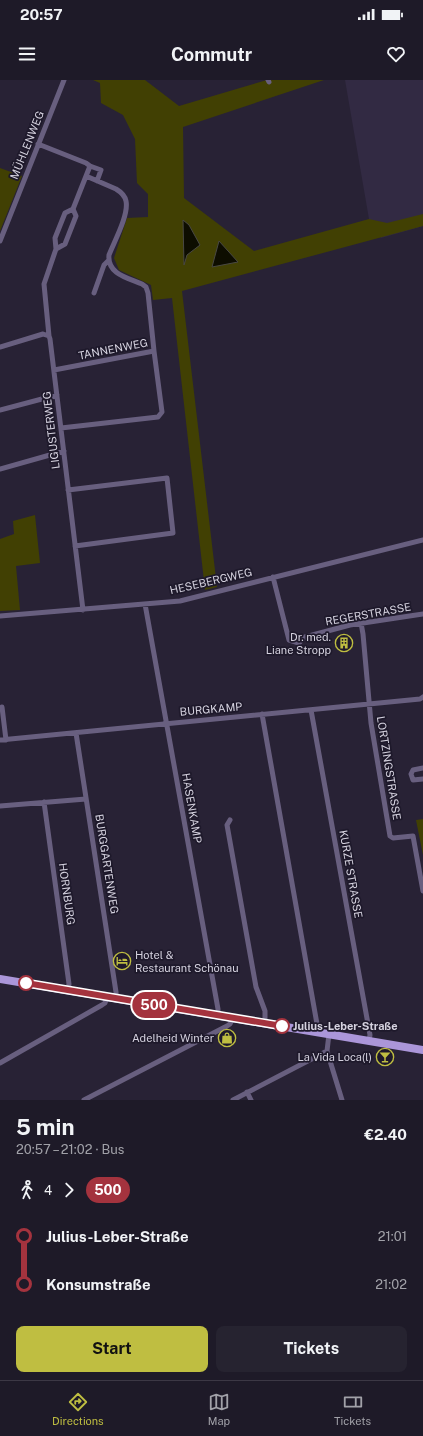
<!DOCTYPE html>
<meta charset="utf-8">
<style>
body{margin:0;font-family:"Public Sans",sans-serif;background:#262330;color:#f1f3f6;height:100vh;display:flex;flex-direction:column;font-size:15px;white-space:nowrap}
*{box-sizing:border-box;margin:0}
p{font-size:13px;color:#a1a1a8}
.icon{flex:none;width:22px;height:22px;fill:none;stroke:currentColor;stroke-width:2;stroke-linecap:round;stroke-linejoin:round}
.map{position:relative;height:1020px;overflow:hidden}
.panel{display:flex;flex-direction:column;background:#1e1a28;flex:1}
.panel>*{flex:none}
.badge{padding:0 8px;border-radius:13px;font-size:14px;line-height:26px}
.map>.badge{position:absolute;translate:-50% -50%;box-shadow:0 0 0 2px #fff}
.legs{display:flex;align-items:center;gap:6px;height:44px;padding:0 16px;font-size:13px}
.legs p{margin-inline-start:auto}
.headline{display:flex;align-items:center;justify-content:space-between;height:68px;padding:0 16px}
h1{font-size:22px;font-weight:700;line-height:30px}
.cta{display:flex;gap:8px;margin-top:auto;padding:8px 16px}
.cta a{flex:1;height:46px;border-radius:8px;background:#bfbe41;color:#111;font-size:16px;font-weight:700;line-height:46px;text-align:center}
.cta a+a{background:#262330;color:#f1f3f6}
ul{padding:0 16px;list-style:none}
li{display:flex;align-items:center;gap:14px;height:48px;font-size:15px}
li i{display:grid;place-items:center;width:6px;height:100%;margin:0 5px;background:currentColor}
li i::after{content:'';width:10px;height:10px;margin:-5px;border:3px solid;border-radius:50%;background:#1e1a28}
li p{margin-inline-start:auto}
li:first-child i{background:linear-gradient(#0000 50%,currentColor 0)}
li:last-child i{background:linear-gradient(currentColor 50%,#0000 0)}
.status{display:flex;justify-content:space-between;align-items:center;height:28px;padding:0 20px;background:#1e1a28;direction:ltr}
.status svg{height:11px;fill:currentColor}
header{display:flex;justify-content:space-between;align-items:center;height:52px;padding:0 16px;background:#1e1a28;font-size:18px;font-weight:700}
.menu{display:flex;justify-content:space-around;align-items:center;height:56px;border-top:1px solid #3c3845;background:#1e1a28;font-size:11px;color:#a1a1a8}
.menu a{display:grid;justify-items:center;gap:2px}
.menu .selected{color:#bfbe41}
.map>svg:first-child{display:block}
.built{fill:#322a43}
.green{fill:#414003}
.water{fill:#0d0d00;stroke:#494843}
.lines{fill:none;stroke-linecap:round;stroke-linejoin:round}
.minor{stroke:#685f7f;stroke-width:5}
.primary{stroke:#ab96d9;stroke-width:8}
.line-1-casing{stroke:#fff;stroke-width:9}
.line-1{stroke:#a4333e;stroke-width:6}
.stop-1-dot{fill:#fff;stroke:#a4333e;stroke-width:2}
.labels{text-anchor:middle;stroke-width:3.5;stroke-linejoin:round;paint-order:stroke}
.street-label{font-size:11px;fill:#d5d2df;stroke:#1e192b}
.poi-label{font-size:11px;fill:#d5d2df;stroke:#1e192b;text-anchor:end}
.stop-label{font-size:11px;font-weight:bold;fill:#d5d2df;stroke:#1e192b;text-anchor:start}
</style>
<div class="status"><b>20:57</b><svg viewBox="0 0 49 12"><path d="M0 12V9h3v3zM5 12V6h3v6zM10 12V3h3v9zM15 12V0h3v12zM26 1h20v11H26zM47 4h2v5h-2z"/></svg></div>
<header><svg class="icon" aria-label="menu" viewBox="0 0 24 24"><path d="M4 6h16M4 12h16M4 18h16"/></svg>Commutr<svg class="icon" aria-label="heart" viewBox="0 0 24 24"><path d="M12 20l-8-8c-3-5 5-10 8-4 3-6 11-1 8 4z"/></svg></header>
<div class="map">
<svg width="423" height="1020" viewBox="0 0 423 1020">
<rect width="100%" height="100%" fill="#282235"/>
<path class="built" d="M 345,0 L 423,0 L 423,146 L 381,158 L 369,139 Z"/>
<path class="green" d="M 93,0 L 145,0 L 179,26 L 267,0 L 324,0 L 183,47 L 184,118 L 254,171 L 369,139 L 387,143 L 423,134 L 423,146 L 182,211 L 217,507 L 205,510 L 172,218 L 153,220 L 151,205 L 119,190 L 114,178 L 127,138 L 148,137 L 148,114 L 137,103 L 135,59 L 123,35 L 101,23 L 100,3 Z
M 0,88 L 22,96 L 0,151 Z
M 35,435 L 40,483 L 16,486 L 20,530 L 0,531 L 0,459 L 14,454 L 13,441 Z
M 423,739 L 423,775 L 416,740 Z"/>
<path class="water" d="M 183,140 L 189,145 L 200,165 L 187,175 L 184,185 Z
M 219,161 L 238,182 L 212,187 Z"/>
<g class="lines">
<path class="minor" d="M 268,0 L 269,2
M 38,64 L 86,83 L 90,86 L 73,129 L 65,133 L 55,158 L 56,169 L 44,204 L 49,256 L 50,259 L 83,530
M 90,86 L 101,90 L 97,101
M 86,96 L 116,109 C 121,112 125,116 126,121 C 129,135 114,162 109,175 C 107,194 128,198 142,204 L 146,207 L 148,213 L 154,271
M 0,161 L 64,0
M 56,169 L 65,164 L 76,136 L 73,129
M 94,213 L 104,185 L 108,181
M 0,267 L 43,254 L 49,256
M 54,290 L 154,271 L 162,332 L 158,337 L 61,348
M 0,330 L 57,315
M 0,389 L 64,371
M 68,410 L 167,398 L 173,453 L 75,466
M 273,497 L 289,560 L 299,563 L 305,557 L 350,545 L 423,534
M 145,524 L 218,929 L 218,936
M 0,536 L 180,521 L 423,460
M 361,543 L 363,554 L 371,643 L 390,756 L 393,758 L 413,756 L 423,811
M 2,627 L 6,660
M 311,630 L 370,955 L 369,961
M 262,634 L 317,944 L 317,952
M 76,653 L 116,912 L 116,918
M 0,660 L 420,619 L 423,617
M 423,688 L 413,690 L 411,694 L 413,700 L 423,699
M 44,722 L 69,904 L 68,910
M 0,726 L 86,719
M 230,740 L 227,745 L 256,907 L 265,931 L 265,943
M 329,954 L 327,971 L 342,1020
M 0,983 L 102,925 L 105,923 L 107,917
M 247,1012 L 251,1020
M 84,1020 L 227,946 L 230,944 L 233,938
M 233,1020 L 327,971"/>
<path class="primary" d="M 0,899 L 423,970"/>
</g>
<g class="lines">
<defs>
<path id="line-1" d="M 26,903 L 282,946"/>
</defs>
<use href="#line-1" class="line-1-casing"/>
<use href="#line-1" class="line-1"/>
</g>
<defs>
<symbol id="building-ring" viewBox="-11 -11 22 22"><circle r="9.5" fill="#1e192b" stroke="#bfbe41" stroke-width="1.5"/><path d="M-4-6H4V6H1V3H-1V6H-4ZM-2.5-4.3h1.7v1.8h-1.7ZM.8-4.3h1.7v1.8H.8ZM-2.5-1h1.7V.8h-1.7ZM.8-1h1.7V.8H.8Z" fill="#bfbe41"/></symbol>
<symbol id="hotel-ring" viewBox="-11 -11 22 22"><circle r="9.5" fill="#1e192b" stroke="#bfbe41" stroke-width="1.5"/><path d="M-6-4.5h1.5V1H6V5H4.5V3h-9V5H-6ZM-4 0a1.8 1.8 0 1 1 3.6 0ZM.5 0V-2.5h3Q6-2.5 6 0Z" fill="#bfbe41"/></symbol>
<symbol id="shop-ring" viewBox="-11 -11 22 22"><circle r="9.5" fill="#1e192b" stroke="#bfbe41" stroke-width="1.5"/><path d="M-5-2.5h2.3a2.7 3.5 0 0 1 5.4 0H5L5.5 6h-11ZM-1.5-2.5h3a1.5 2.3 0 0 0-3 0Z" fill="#bfbe41"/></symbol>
<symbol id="bar-ring" viewBox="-11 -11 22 22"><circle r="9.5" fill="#1e192b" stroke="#bfbe41" stroke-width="1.5"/><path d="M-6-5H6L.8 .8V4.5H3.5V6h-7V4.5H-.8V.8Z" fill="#bfbe41"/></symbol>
</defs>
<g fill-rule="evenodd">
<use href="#building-ring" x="334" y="553" width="20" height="20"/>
<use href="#hotel-ring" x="112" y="871" width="20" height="20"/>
<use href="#shop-ring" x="217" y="948" width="20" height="20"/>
<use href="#bar-ring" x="375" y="967" width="20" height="20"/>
</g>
<g class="stop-1-dot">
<circle cx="26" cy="903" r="7"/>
<circle cx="282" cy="946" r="7"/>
</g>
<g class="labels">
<g class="street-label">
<text transform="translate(27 65) rotate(-68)" y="4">MÜHLENWEG</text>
<text transform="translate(113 269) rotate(-11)" y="4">TANNENWEG</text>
<text transform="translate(51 350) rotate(-97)" y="4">LIGUSTERWEG</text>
<text transform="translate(211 501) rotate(-13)" y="4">HESEBERGWEG</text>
<text transform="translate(368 534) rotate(-10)" y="4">REGERSTRASSE</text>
<text transform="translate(211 629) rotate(-5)" y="4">BURGKAMP</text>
<text transform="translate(389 688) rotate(81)" y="4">LORTZINGSTRASSE</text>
<text transform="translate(192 728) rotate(80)" y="4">HASENKAMP</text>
<text transform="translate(107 784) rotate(81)" y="4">BURGGARTENWEG</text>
<text transform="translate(351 794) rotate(80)" y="4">KURZE STRASSE</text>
<text transform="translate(67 814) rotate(82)" y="4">HORNBURG</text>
</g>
<g class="poi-label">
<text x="331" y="561">Dr. med.<tspan x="331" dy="13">Liane Stropp</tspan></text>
<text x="135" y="879" text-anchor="start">Hotel &amp;<tspan x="135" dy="13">Restaurant Schönau</tspan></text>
<text x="214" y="962">Adelheid Winter</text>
<text x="372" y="981">La Vida Loca(l)</text>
</g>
<g class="stop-label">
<text x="293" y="950">Julius-Leber-Straße</text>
</g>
</g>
</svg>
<b class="badge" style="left:154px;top:925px;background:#a4333e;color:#fff">500</b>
</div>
<section class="panel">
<div class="headline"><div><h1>5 min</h1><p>20:57 – 21:02 · Bus</p></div><b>€2.40</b></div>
<div class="legs"><svg class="icon" aria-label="walk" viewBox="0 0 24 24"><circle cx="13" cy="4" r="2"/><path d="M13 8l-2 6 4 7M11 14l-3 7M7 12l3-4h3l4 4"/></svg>4<svg class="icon" aria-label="forward" viewBox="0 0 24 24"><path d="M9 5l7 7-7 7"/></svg><b class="badge" style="background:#a4333e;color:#fff">500</b></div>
<ul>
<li><i style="color:#a4333e"></i><b>Julius-Leber-Straße</b><p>21:01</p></li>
<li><i style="color:#a4333e"></i><b>Konsumstraße</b><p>21:02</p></li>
</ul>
<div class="cta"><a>Start</a><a>Tickets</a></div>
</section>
<nav class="menu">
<a class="selected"><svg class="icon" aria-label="directions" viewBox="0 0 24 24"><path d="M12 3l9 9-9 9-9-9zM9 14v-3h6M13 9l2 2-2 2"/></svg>Directions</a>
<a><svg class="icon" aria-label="map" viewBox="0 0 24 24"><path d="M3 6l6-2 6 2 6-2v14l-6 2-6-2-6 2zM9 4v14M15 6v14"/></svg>Map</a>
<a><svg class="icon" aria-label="tickets" viewBox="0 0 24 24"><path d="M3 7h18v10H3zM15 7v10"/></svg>Tickets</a>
</nav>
